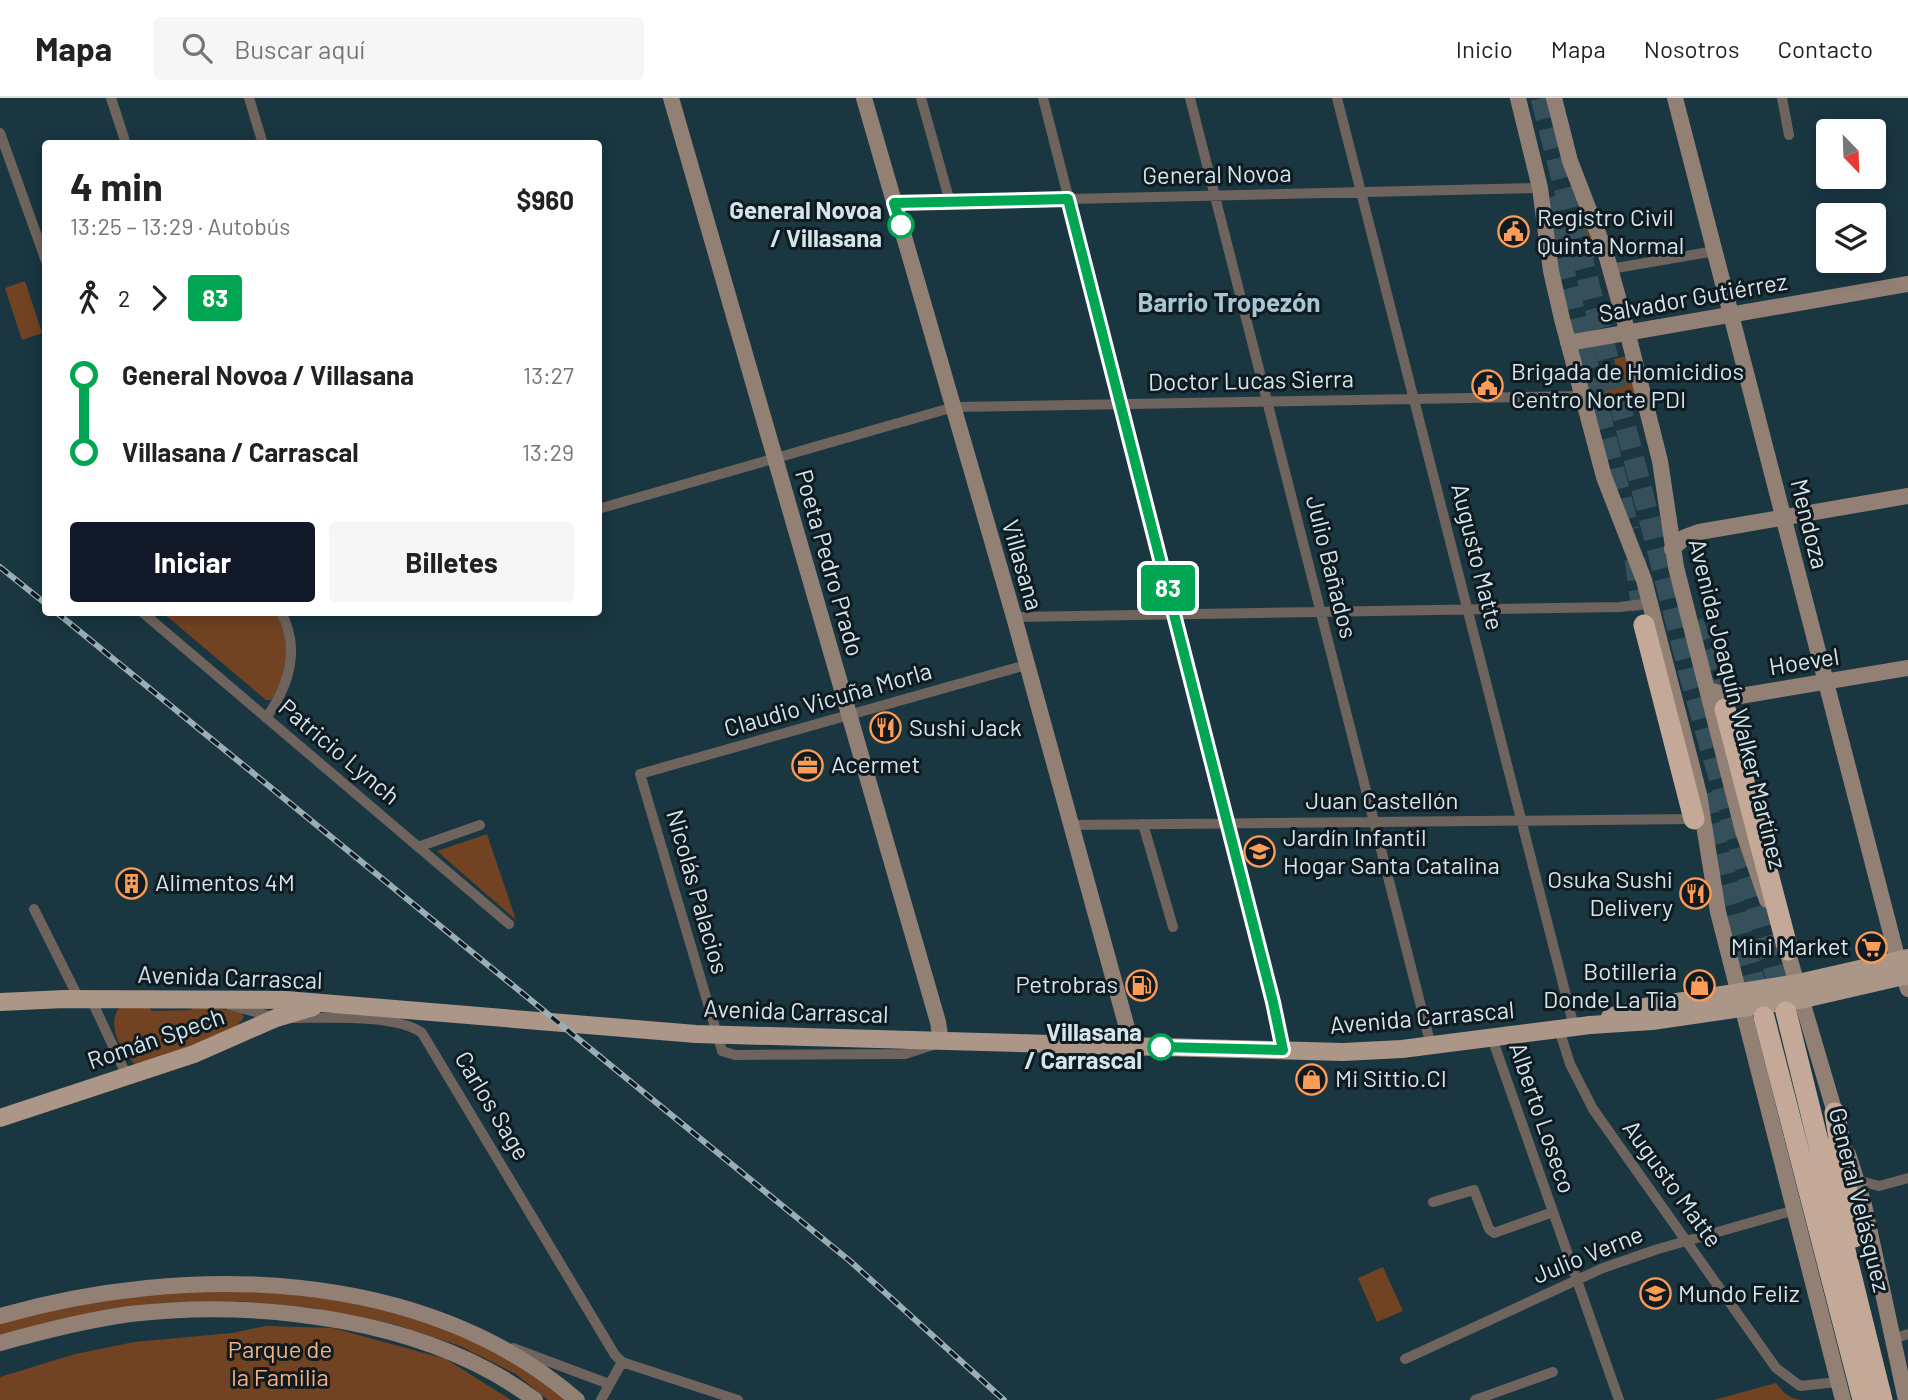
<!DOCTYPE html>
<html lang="es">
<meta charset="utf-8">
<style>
body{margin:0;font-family:Barlow,sans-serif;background:#f6f6f6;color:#222;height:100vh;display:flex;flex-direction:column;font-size:26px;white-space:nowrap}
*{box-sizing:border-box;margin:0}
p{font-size:23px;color:#767676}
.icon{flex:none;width:38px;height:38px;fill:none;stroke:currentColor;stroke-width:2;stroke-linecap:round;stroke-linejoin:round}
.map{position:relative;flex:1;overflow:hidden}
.sheet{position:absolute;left:42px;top:42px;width:560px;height:476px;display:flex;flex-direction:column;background:#fff;border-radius:7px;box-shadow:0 4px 18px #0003}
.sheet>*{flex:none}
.badge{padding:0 14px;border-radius:5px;font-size:24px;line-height:46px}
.needle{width:46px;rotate:157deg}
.buttons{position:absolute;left:1816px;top:21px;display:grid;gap:14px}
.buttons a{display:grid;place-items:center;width:70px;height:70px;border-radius:7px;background:#fff;box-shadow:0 4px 18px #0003;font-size:35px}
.map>.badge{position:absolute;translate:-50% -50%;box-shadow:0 0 0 4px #fff}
.legs{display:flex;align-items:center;gap:10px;height:77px;padding:0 28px;font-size:23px}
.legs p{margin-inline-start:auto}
.summary{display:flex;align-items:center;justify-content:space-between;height:119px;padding:0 28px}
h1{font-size:38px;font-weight:700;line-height:52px}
.cta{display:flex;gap:14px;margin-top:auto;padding:14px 28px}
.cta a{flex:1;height:80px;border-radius:7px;background:#111827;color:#fff;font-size:28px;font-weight:700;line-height:80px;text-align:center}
.cta a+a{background:#f6f6f6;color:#222}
ul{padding:0 28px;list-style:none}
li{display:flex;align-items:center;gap:24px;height:77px;font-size:26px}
li i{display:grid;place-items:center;width:10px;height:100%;margin:0 9px;background:currentColor}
li i::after{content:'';width:18px;height:18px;margin:-9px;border:5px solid;border-radius:50%;background:#fff}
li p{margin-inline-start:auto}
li:first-child i{background:linear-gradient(#0000 50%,currentColor 0)}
li:last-child i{background:linear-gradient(currentColor 50%,#0000 0)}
header{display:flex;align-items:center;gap:42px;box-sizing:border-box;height:98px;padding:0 35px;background:#fff;border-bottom:2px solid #e0e0e0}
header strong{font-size:33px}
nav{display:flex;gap:38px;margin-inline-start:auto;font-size:24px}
.search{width:490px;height:63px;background:#f6f6f6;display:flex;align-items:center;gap:18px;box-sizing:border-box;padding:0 24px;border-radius:7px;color:#767676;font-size:26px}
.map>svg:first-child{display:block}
.green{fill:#714322}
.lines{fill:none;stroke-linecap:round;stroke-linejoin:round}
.highway-tunnel{stroke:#35505b;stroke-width:21;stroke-dasharray:21 10;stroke-linecap:butt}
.street{stroke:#6f645d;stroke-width:10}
.secondary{stroke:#928075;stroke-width:16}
.primary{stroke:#ac9687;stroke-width:18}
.highway{stroke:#c4a998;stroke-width:21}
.rail-casing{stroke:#9aaeb6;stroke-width:6}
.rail{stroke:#0f1b20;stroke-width:3.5;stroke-dasharray:10;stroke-linecap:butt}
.line-1-casing{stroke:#fff;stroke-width:16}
.line-1{stroke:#00a651;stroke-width:10}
.stop-1-dot{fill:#fff;stroke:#00a651;stroke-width:3.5}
.labels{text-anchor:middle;stroke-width:6;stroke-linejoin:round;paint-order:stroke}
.street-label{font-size:24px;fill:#d5e5ec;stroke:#0f1b20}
.stop-label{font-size:24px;font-weight:bold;fill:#d5e5ec;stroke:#0f1b20;text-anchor:end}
.poi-label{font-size:24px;fill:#d5e5ec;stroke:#0f1b20;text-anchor:start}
.park-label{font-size:24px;fill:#f8af7d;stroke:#0f1b20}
.neighbourhood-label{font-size:26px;font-weight:bold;fill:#a5c6d3;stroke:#0f1b20}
</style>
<header>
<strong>Mapa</strong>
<div class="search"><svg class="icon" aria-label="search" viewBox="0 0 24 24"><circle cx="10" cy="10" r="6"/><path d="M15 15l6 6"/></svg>Buscar aquí</div>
<nav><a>Inicio</a><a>Mapa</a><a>Nosotros</a><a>Contacto</a></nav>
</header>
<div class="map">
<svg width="1908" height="1302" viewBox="0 0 1908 1302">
<rect width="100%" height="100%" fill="#193641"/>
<path class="green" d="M 1581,113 L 1599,158 L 1590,161 L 1577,114 Z
M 25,183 L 42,235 L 22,242 L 5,190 Z
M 1627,258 L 1637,297 L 1591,308 L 1585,283 L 1617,274 L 1614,261 Z
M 163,515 L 276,515 C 292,544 288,574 272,602 L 266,602 Z
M 487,736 L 516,822 L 437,753 Z
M 146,906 L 152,913 L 191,912 L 196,906 L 242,915 L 244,919 L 234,932 L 137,967 C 121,957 103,920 123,907 Z
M 1383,1169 L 1403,1213 L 1377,1224 L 1358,1180 Z
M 151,1191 L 309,1193 L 381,1208 L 489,1245 L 571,1302 L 548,1302 L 516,1276 L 460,1248 L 393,1226 L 313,1210 L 240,1203 L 160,1205 L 95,1214 L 0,1237 L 0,1222 Z
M 266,1228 L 333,1230 L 446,1261 L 511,1302 L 0,1302 L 0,1279 L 75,1256 L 134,1244 L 232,1235 Z
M 1776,1285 C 1784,1296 1792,1302 1806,1302 L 1714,1302 Z"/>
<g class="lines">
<path class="highway-tunnel" d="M 1541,0 L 1689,575 L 1784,907
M 1546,100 L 1629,432
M 1635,461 L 1644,527
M 1693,524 L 1711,567 L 1725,611
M 1704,696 L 1761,908"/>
<path class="street" d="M 111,0 L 126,46
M 249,0 L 263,46
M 921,0 L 950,104
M 1043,0 L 1273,904 L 1283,952
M 1190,0 L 1431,948
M 1337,0 L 1574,929
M 1782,0 L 1789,37
M 0,35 L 46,163
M 894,105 L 1540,90
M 1610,171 L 1715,153
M 598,411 L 954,309 L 1582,298
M 142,514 L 509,826
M 1014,519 L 1620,509 L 1650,505
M 266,620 C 289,588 301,552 281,514
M 1143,726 L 1173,829
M 1071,727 L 1694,721
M 418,749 L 480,727
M 34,811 L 79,901
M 91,901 L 127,978
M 229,907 L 274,919
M 294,920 C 326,920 397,916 422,935 L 615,1257 L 622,1264 L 738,1302
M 1559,931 L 1570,966 L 1593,1011 L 1776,1270 L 1800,1288 L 1838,1284
M 1492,940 L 1619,1302
M 936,946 L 905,956 L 735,957 L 722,953 L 640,676 L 1026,567
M 1857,1082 L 1879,1088 L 1908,1080
M 1433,1104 L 1474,1092 L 1489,1131 L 1494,1135 L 1553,1114
M 1893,1241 L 1908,1236
M 513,1250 L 609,1286
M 1405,1261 L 1603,1170 L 1658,1151 L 1795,1112
M 601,1302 L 622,1264
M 1475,1302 L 1553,1274"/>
<path class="secondary" d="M 671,0 L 938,924 L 941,943
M 864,0 L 1014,519 L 1132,948
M 1518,0 L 1540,90 L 1551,173 L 1562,221 L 1604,379 L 1644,482 L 1699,696 L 1718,814 L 1843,1302
M 1554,0 L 1570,63 L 1606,156 L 1624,221 L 1660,363 L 1676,469 L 1743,733 L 1767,802
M 1675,0 L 1896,855 L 1908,891
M 1568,245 L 1908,186
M 1672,451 L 1685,439 L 1699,434 L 1908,398
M 1708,592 L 1734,599 L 1908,570
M 1784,842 L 1838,1025
M 1848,1056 L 1864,1107 L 1906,1302
M 0,1218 C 186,1165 423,1168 577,1302
M 0,1245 C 43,1233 86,1222 130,1216 C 261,1201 428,1221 535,1302"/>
<path class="primary" d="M 0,904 L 64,901 L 286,902 L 696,936 L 1343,954 L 1402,951 L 1590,927 L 1652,923 L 1804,901 L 1908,877
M 1610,919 L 1645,909 L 1798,885 L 1908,860
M 0,1020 L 194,956 L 276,920 L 313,909"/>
<path class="highway" d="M 1644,527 L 1694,721
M 1725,611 L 1788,852
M 1786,914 L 1882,1302
M 1764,919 L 1863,1302
M 1835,1015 L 1854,1139"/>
<defs>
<path id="rail" d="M 0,469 L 46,506
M 56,514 L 850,1163 L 1004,1302"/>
</defs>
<use href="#rail" class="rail-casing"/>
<use href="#rail" class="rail"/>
</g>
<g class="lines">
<defs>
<path id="line-1" d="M 901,127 L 894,105 L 1068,101 L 1273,904 L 1283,952 L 1161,949"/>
</defs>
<use href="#line-1" class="line-1-casing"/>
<use href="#line-1" class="line-1"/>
</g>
<defs>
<symbol id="civic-ring" viewBox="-11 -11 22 22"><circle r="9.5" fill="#0f1b20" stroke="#fd9c56" stroke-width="1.5"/><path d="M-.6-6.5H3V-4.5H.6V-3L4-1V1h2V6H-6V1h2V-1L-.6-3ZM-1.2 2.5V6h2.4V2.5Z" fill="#fd9c56"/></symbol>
<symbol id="restaurant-ring" viewBox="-11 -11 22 22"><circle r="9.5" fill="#0f1b20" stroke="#fd9c56" stroke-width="1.5"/><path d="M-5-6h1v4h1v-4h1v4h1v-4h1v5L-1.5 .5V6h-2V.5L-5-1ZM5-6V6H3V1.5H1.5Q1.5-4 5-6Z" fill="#fd9c56"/></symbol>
<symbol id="office-ring" viewBox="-11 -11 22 22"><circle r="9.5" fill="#0f1b20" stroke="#fd9c56" stroke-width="1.5"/><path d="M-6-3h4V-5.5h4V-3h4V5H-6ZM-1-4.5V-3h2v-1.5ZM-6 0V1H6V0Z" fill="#fd9c56"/></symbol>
<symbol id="school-ring" viewBox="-11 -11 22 22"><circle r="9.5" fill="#0f1b20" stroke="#fd9c56" stroke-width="1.5"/><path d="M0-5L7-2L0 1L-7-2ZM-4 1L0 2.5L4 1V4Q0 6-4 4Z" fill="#fd9c56"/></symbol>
<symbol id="building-ring" viewBox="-11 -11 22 22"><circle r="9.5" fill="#0f1b20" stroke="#fd9c56" stroke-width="1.5"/><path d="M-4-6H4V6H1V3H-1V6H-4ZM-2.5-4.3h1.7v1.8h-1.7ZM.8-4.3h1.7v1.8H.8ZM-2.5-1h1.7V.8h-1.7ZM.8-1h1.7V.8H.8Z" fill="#fd9c56"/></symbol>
<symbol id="supermarket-ring" viewBox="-11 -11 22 22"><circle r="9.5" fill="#0f1b20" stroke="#fd9c56" stroke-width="1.5"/><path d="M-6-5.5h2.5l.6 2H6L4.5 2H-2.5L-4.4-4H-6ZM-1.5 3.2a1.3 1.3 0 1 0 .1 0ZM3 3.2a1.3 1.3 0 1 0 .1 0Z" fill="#fd9c56"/></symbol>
<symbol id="fuel-ring" viewBox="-11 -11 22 22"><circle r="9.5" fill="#0f1b20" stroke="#fd9c56" stroke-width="1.5"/><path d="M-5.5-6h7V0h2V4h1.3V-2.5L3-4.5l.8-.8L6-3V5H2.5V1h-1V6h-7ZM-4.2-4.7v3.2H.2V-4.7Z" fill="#fd9c56"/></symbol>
<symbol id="shop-ring" viewBox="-11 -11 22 22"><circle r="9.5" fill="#0f1b20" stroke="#fd9c56" stroke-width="1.5"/><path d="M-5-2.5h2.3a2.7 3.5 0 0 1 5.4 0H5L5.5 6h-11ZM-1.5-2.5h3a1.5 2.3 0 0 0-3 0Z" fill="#fd9c56"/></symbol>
</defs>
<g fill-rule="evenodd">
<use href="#civic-ring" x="1496" y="116" width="35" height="35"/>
<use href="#civic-ring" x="1470" y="270" width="35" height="35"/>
<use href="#restaurant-ring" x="868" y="612" width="35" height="35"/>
<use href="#office-ring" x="790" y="650" width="35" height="35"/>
<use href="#school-ring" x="1242" y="736" width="35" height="35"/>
<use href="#building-ring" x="114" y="768" width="35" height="35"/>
<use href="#restaurant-ring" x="1678" y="778" width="35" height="35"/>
<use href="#supermarket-ring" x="1854" y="832" width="35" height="35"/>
<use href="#fuel-ring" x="1124" y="870" width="35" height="35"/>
<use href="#shop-ring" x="1682" y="870" width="35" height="35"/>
<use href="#shop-ring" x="1294" y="964" width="35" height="35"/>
<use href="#school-ring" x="1638" y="1178" width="35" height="35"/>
</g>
<g class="stop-1-dot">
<circle cx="901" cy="127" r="12"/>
<circle cx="1161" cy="949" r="12"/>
</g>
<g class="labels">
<g class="street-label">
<text transform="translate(1217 77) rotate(-1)" y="8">General Novoa</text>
<text transform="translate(1693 200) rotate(-10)" y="8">Salvador Gutiérrez</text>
<text transform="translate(1251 283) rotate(-1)" y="8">Doctor Lucas Sierra</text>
<text transform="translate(1809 426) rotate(76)" y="8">Mendoza</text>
<text transform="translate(1477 459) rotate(76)" y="8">Augusto Matte</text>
<text transform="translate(829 465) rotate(74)" y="8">Poeta Pedro Prado</text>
<text transform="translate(1022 467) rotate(74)" y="8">Villasana</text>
<text transform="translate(1331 469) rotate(76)" y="8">Julio Bañados</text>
<text transform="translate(1804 564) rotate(-9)" y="8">Hoevel</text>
<text transform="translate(828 602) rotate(-16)" y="8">Claudio Vicuña Morla</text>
<text transform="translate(1737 606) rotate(76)" y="8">Avenida Joaquín Walker Martínez</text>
<text transform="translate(339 654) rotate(40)" y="8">Patricio Lynch</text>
<text x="1382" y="711">Juan Castellón</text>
<text transform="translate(697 794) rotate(74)" y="8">Nicolás Palacios</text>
<text transform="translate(230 880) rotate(2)" y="8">Avenida Carrascal</text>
<text transform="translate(796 914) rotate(2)" y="8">Avenida Carrascal</text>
<text transform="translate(1422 920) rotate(-5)" y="8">Avenida Carrascal</text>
<text transform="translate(156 941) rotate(-19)" y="8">Román Spech</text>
<text transform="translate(492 1008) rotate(59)" y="8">Carlos Sage</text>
<text transform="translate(1542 1020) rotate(71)" y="8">Alberto Loseco</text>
<text transform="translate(1672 1086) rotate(54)" y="8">Augusto Matte</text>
<text transform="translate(1859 1102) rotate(76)" y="8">General Velásquez</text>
<text transform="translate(1588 1157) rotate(-22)" y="8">Julio Verne</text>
</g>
<g class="stop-label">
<text x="882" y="121">General Novoa<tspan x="882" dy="28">/ Villasana</tspan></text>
<text x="1142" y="943">Villasana<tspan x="1142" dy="28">/ Carrascal</tspan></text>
</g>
<g class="poi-label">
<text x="1537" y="128">Registro Civil<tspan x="1537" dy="28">Quinta Normal</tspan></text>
<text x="1511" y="282">Brigada de Homicidios<tspan x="1511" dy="28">Centro Norte PDI</tspan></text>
<text x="909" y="638">Sushi Jack</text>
<text x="831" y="675">Acermet</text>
<text x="1283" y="748">Jardín Infantil<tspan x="1283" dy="28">Hogar Santa Catalina</tspan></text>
<text x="1673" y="790" text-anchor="end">Osuka Sushi<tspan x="1673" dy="28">Delivery</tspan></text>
<text x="155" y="793">Alimentos 4M</text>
<text x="1849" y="857" text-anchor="end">Mini Market</text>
<text x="1677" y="882" text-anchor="end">Botilleria<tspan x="1677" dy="28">Donde La Tia</tspan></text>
<text x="1118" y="895" text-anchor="end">Petrobras</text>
<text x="1335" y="989">Mi Sittio.Cl</text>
<text x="1678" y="1204">Mundo Feliz</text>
</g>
<g class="park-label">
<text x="280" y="1260">Parque de<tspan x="280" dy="28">la Familia</tspan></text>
</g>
<g class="neighbourhood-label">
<text x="1229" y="214">Barrio Tropezón</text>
</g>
</g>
</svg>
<div class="buttons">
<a><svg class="needle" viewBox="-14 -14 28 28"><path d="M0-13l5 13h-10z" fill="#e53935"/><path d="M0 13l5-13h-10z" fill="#767676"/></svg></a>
<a><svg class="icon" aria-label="layers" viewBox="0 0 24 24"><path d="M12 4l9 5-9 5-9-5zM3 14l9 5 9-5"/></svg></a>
</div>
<b class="badge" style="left:1168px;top:490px;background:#00a651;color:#fff">83</b>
<section class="sheet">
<div class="summary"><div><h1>4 min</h1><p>13:25 – 13:29 · Autobús</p></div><b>$960</b></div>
<div class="legs"><svg class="icon" aria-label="walk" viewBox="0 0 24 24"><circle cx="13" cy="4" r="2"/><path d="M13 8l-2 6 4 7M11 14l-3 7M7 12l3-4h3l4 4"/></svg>2<svg class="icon" aria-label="forward" viewBox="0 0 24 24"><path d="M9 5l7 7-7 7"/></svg><b class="badge" style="background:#00a651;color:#fff">83</b></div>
<ul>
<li><i style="color:#00a651"></i><b>General Novoa / Villasana</b><p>13:27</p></li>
<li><i style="color:#00a651"></i><b>Villasana / Carrascal</b><p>13:29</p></li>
</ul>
<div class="cta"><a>Iniciar</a><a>Billetes</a></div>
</section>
</div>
